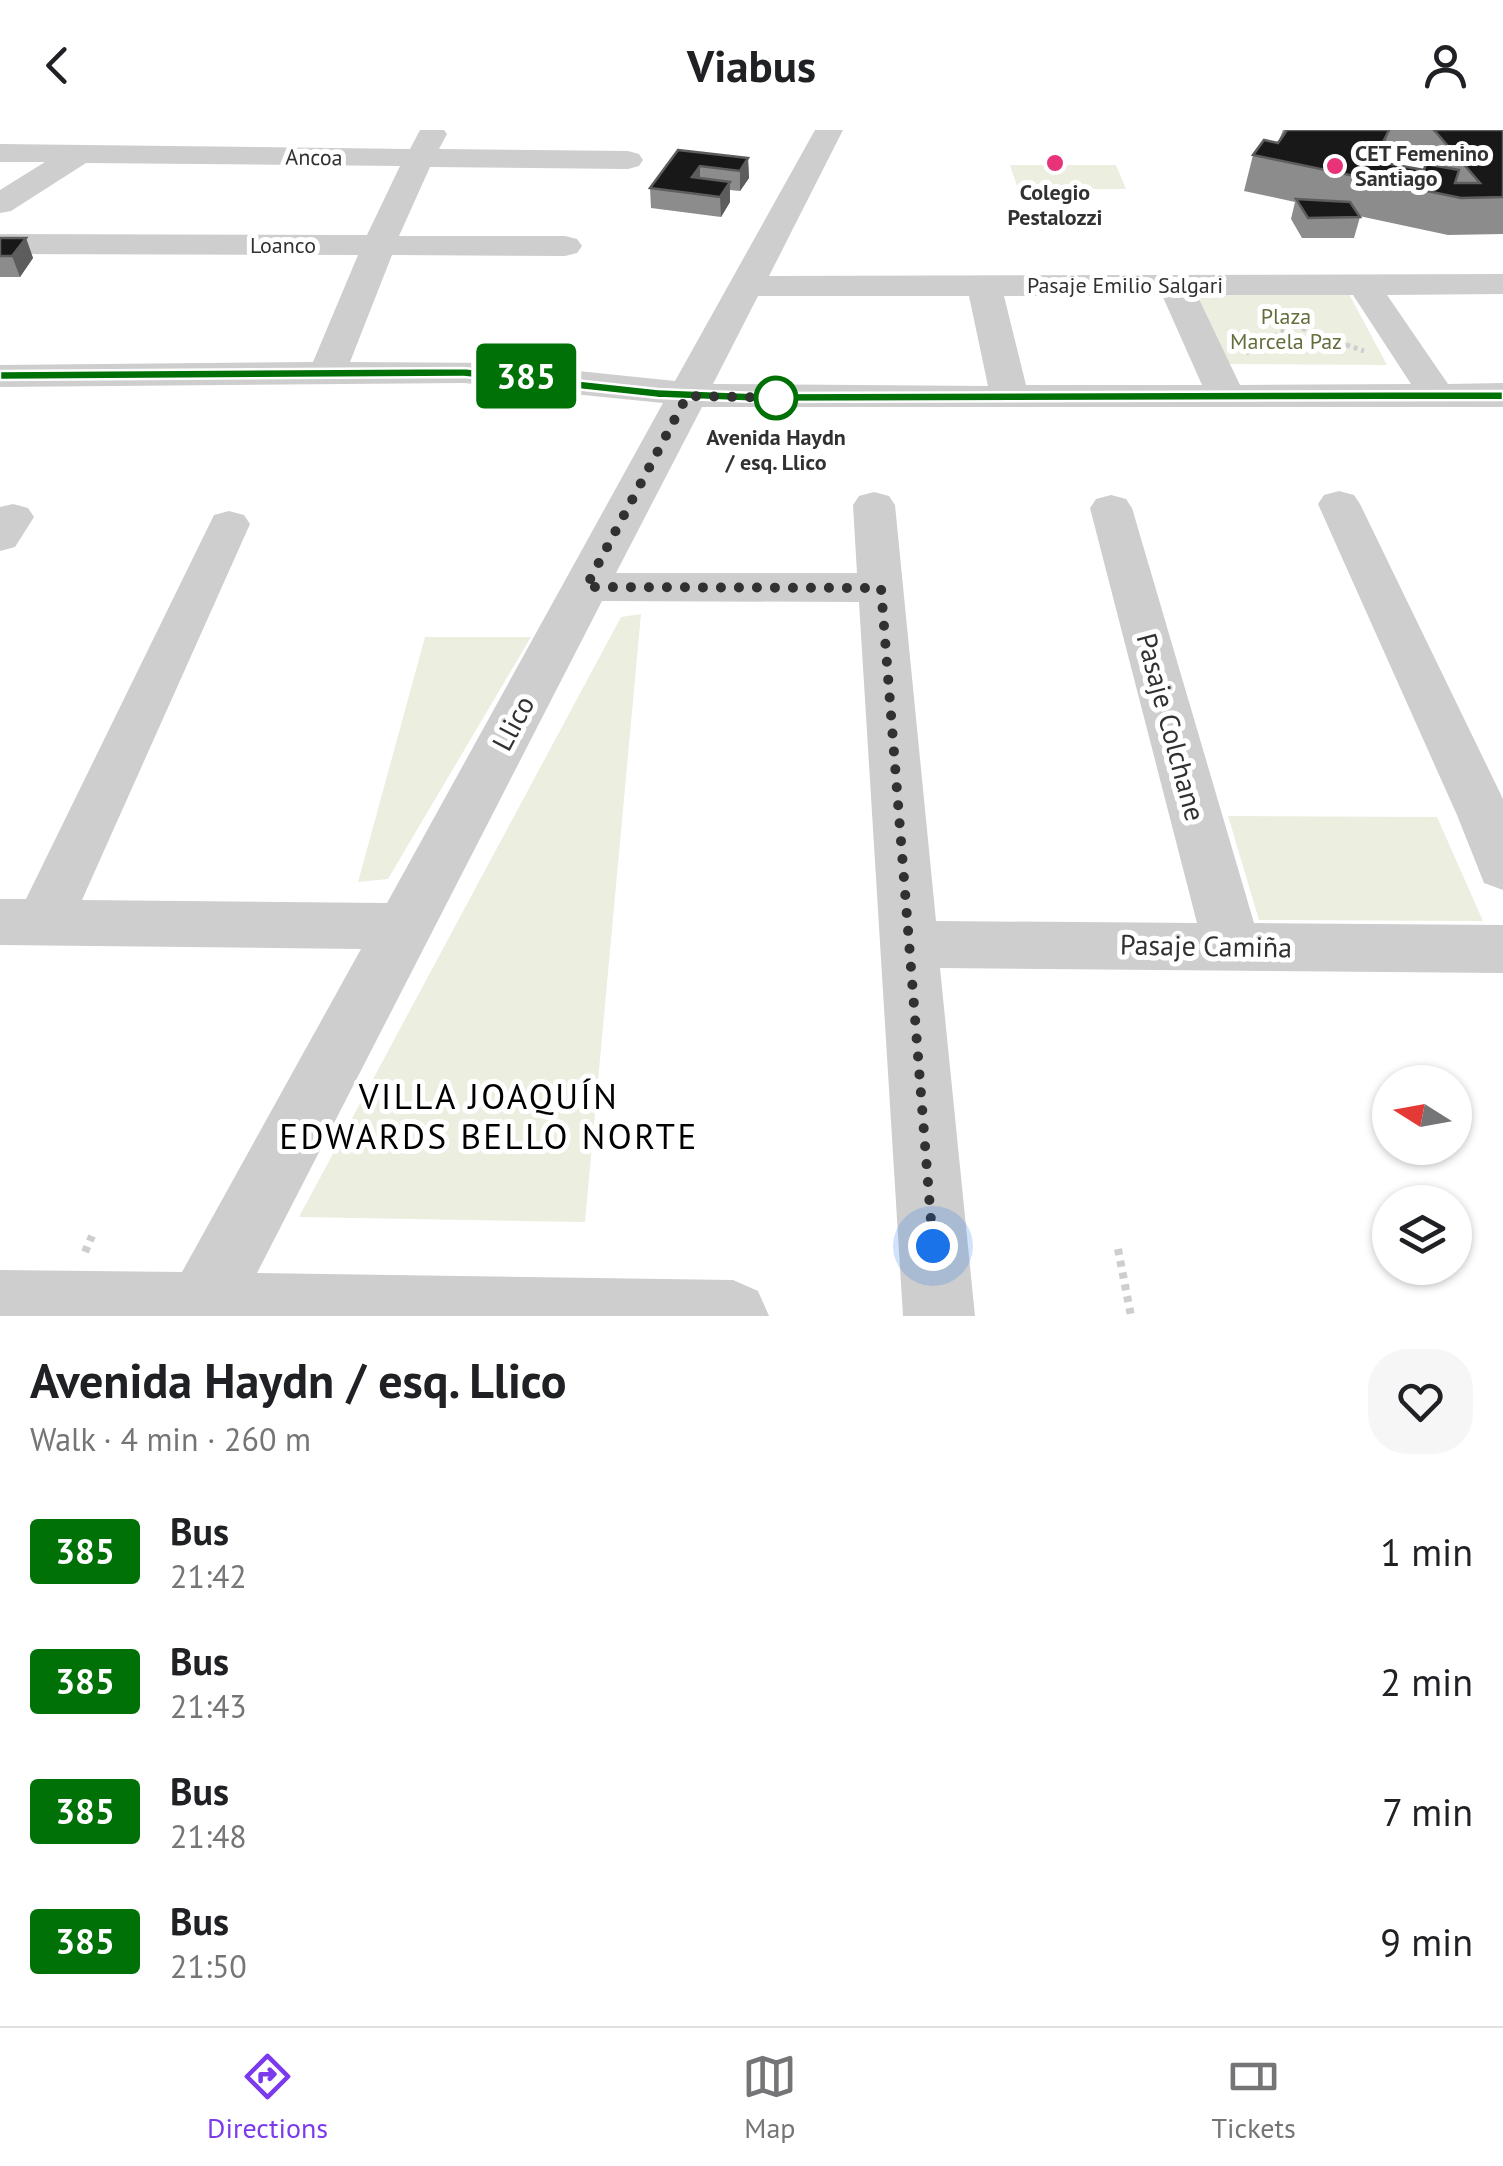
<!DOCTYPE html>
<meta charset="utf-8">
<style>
body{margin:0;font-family:"PT Sans",sans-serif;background:#f6f6f6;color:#202124;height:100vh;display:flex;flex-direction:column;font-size:38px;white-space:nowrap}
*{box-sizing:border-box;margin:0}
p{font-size:32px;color:#757577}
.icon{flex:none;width:55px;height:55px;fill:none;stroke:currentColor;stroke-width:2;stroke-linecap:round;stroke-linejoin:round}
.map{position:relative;height:1186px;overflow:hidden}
.panel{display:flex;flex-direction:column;background:#fff;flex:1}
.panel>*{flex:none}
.badge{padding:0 20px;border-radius:8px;font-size:35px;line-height:65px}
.needle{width:65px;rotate:281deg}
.fabs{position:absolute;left:1372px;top:935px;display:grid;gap:20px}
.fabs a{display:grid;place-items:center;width:100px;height:100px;border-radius:50%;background:#fff;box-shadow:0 2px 8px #0004;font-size:50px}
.you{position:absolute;width:50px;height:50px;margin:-25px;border:8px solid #fff;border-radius:50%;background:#1a73e8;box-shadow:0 0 0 15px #1a73e833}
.map>.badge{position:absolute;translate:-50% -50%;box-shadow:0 0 0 5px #fff}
.round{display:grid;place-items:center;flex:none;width:105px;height:105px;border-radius:40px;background:#f6f6f6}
.head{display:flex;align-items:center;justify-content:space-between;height:170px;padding:0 30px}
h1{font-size:48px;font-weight:700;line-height:75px}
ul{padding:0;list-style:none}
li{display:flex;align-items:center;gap:30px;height:130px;padding:0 30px}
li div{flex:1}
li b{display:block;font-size:38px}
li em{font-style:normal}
li .badge{min-width:110px;font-weight:700;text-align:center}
header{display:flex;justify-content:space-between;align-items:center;height:130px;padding:0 30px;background:#fff;font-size:45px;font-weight:700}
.menu{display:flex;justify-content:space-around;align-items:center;height:140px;border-top:2px solid #e0e0e0;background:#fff;font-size:28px;color:#757577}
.menu a{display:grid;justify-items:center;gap:5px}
.menu .on{color:#7c3aed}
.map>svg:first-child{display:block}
.green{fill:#eceedf}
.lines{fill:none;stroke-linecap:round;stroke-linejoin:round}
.path-far2{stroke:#cecece;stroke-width:4;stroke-dasharray:4 4;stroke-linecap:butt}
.path-far1{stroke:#cecece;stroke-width:5;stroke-dasharray:4 4;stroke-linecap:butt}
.path{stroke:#cecece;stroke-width:8;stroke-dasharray:6 6;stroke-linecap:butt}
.minor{fill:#cecece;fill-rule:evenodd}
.wall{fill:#8c8c8c;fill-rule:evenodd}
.shaded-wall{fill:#5d5d5d}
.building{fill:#181818;stroke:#5d5d5d;stroke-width:2.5}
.line{fill:#007106;stroke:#fff;stroke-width:2.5}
.walk{stroke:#313131;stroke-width:10;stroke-dasharray:0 18}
.poi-dot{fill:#e83379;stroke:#fff;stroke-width:4}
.stop-dot{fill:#fff;stroke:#007106;stroke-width:5}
.labels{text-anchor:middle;stroke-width:10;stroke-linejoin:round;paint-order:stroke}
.far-poi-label{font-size:22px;font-weight:bold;fill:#313131;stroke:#fff;text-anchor:start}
.far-street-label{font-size:22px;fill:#313131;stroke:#fff}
.far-park-label{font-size:22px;fill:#636e3d;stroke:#fff}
.far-stop-label{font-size:22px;font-weight:bold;fill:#313131;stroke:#fff}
.street-label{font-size:28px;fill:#313131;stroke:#fff}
.near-neighbourhood-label{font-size:35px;letter-spacing:2.5px;fill:#000;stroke:#fff}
</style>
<header><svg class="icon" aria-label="back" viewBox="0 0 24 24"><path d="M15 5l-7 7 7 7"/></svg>Viabus<svg class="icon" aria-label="person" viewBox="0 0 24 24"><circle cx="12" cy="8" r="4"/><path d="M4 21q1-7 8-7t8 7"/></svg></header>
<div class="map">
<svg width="1503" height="1186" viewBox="0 0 1503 1186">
<rect width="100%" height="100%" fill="#fff"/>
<path class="green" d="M 1010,35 L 1116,35 L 1126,59 L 1018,59 Z
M 1190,164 L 1349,164 L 1387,235 L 1219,234 Z
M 641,484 L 585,1092 L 299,1087 L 621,487 Z
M 425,507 L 531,507 L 388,749 L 358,752 Z
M 1228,686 L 1437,687 L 1483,791 L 1259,790 Z"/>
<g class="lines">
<path class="path-far2" d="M 1272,188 L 1323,206
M 1274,206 L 1291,196"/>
<path class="path-far1" d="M 1316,204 L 1364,221
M 1246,223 L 1278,204"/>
<path class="path" d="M 1118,1119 L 1131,1186
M 85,1122 L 92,1106"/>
<path class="minor" d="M 420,0 L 444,0 L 447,4 L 439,19 L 628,21 L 639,24 L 643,30 L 639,36 L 628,39 L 430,37 L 399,106 L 565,106 L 577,109 L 582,116 L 577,123 L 565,126 L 392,125 L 350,232 L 501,233 L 675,251 L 815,0 L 843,0 L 769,146 L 1503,144 L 1503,164 L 1387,165 L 1448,254 L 1503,253 L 1503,277 L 702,277 L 616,443 L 857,443 L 853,375 L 859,366 L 874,362 L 889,366 L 895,375 L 936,791 L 1197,793 L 1090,378 L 1096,369 L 1111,365 L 1126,369 L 1132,378 L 1254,793 L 1503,795 L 1503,843 L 940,838 L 975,1186 L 903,1186 L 859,472 L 602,471 L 257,1143 L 733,1150 L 758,1161 L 769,1186 L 0,1186 L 0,1140 L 182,1142 L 361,819 L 0,815 L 0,769 L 26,769 L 214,385 L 229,381 L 244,385 L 250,394 L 82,770 L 387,773 L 663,273 L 464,253 L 0,257 L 0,235 L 313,232 L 358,125 L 0,124 L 0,104 L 367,105 L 400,36 L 86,33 L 11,81 L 0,83 L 0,60 L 45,32 L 0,32 L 0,14 L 410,19 ZM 1162,165 L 1202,255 L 1026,255 L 1004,166 ZM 1197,165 L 1353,165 L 1411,254 L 1240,255 ZM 758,166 L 969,166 L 988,256 L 713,254 Z
M 1339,361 L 1354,365 L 1360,374 L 1503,669 L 1503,760 L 1484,753 L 1457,685 L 1318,374 L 1324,365 Z
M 13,374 L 28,378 L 34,387 L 15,417 L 0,421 L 0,377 Z"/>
</g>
<path class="wall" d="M 1283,0 L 1503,0 L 1503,104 L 1448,105 L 1359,86 L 1360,87 L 1354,108 L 1302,108 L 1291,89 L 1295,72 L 1244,61 L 1253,25 L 1278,13 ZM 1410,20 L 1425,38 L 1424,40 L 1379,32 L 1381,28 L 1389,30 L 1392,22 L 1409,25 Z
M 678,20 L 748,28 L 749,48 L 740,61 L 730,60 L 730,72 L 721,87 L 651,78 L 650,58 Z
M 0,108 L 26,108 L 33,128 L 20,147 L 0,147 Z"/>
<path class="shaded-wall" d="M 1389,0 L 1381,28 L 1371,49 L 1374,31 Z
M 748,28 L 749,48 L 740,61 L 740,41 Z
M 700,36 L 700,56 L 692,47 Z
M 730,52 L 730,72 L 721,87 L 720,67 Z
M 26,108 L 33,128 L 20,147 L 12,126 Z"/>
<path class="building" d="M 1287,0 L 1389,0 L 1374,31 L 1424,40 L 1426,34 L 1459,40 L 1455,53 L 1480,53 L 1434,0 L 1503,0 L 1503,67 L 1461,68 L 1253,25 L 1264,10 L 1278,13 Z
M 678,20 L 748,28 L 740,41 L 700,36 L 692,47 L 730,52 L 720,67 L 650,58 Z
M 1296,69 L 1350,72 L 1360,87 L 1308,88 Z
M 0,108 L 26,108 L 12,126 L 0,126 Z"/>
<path class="line" d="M 464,238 L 658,259 L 757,263 L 1503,261 L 1503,270 L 757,272 L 658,268 L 464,247 L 0,250 L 0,241 Z"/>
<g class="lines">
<path class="walk" d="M 776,268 L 790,268 L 687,266 L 586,457 L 881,458 L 933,1116"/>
</g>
<g class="poi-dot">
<circle cx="1055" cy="33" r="10"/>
<circle cx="1335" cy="36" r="10"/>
</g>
<circle class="stop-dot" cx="776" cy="268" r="20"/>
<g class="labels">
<g class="far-poi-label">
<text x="1355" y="31">CET Femenino<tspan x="1355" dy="25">Santiago</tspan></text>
<text x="1055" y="70" text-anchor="middle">Colegio<tspan x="1055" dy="25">Pestalozzi</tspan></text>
</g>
<g class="far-street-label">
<text transform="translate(314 27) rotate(1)" y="8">Ancoa</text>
<text x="283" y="123">Loanco</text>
<text x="1125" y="163">Pasaje Emilio Salgari</text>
</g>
<g class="far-park-label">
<text x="1286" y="194">Plaza<tspan x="1286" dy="25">Marcela Paz</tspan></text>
</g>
<g class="far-stop-label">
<text x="776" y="315">Avenida Haydn<tspan x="776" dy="25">/ esq. Llico</tspan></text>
</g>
<g class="street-label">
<text transform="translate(513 593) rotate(-62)" y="10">Llico</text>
<text transform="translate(1171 597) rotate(75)" y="10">Pasaje Colchane</text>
<text transform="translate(1206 816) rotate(1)" y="10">Pasaje Camiña</text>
</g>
<g class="near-neighbourhood-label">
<text x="489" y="979">VILLA JOAQUÍN<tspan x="489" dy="40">EDWARDS BELLO NORTE</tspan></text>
</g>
</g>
</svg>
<div class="fabs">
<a><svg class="needle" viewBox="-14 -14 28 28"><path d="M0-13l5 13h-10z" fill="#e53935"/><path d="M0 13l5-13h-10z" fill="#757577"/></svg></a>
<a><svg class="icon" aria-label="layers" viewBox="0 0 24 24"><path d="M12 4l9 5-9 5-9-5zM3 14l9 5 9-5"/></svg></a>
</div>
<div class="you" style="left:933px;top:1116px"></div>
<b class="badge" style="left:526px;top:246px;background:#007106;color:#fff">385</b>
</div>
<section class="panel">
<div class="head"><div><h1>Avenida Haydn / esq. Llico</h1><p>Walk · 4 min · 260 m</p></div><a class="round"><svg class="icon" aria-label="heart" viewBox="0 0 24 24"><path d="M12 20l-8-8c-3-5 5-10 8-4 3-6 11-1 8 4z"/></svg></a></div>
<ul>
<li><span class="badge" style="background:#007106;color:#fff">385</span><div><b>Bus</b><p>21:42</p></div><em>1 min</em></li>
<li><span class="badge" style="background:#007106;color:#fff">385</span><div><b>Bus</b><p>21:43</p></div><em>2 min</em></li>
<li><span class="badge" style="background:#007106;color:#fff">385</span><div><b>Bus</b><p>21:48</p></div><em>7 min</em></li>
<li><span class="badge" style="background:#007106;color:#fff">385</span><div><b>Bus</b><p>21:50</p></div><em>9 min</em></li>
</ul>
</section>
<nav class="menu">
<a class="on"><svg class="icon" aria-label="directions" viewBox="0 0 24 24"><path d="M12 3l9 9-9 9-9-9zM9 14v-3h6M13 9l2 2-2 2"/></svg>Directions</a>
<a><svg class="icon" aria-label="map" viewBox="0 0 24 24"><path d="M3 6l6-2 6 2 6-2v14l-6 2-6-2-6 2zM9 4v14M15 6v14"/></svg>Map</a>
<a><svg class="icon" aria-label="tickets" viewBox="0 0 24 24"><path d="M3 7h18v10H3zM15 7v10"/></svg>Tickets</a>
</nav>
